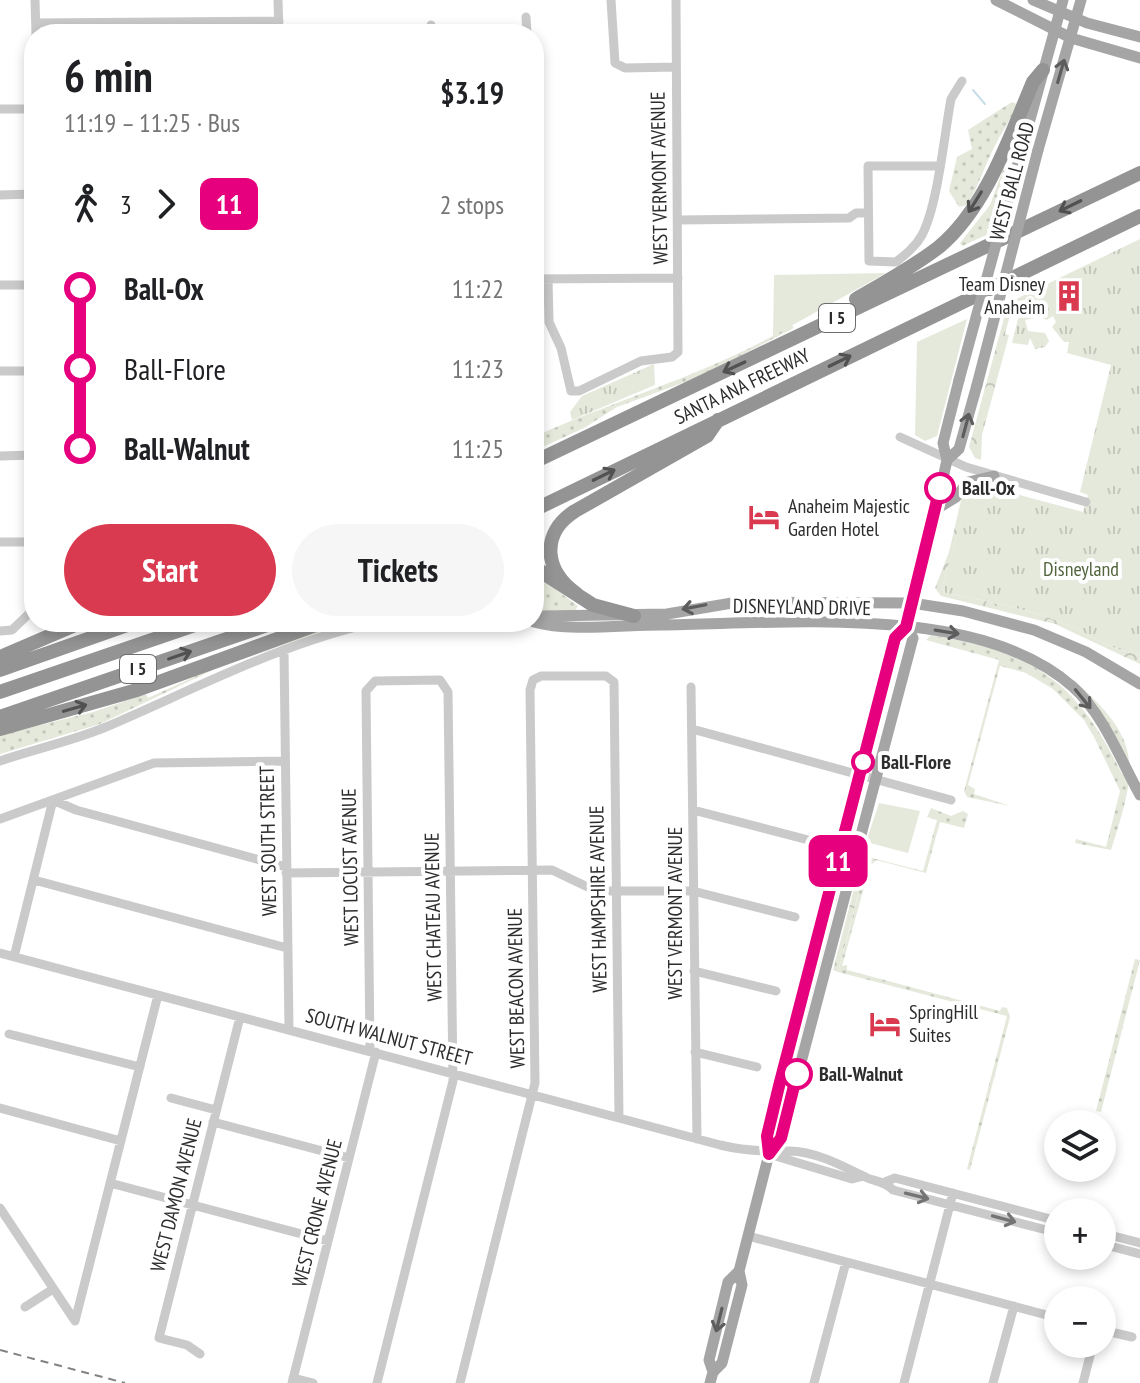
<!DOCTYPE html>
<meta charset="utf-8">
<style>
body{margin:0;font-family:"PT Sans Narrow",sans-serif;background:#f6f6f6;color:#202124;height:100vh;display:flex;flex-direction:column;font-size:30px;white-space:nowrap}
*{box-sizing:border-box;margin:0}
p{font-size:26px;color:#757577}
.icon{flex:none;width:44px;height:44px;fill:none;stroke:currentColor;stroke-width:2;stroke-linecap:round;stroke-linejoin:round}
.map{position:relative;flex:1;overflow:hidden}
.details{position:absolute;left:24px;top:24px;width:520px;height:608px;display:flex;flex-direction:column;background:#fff;border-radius:32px;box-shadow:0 4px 12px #0003}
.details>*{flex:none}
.badge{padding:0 16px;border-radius:12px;font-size:28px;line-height:52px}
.buttons{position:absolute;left:1044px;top:1110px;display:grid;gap:16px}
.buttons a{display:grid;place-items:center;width:72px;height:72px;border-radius:50%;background:#fff;box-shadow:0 4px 12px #0003;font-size:40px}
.map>.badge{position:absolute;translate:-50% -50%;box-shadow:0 0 0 4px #fff}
.legs{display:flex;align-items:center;gap:12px;height:88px;padding:0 40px;font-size:26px}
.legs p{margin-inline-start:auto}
.summary{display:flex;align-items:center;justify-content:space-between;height:136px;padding:0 40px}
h1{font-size:44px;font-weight:700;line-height:60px}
.primary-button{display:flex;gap:16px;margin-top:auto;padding:16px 40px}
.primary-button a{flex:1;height:92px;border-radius:48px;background:#d93a4f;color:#fff;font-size:32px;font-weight:700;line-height:92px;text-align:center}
.primary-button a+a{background:#f6f6f6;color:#202124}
ul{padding:0 40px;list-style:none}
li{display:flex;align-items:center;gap:28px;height:80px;font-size:30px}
li i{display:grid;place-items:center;width:12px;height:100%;margin:0 10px;background:currentColor}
li i::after{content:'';width:20px;height:20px;margin:-10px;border:6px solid;border-radius:50%;background:#fff}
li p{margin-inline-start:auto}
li:first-child i{background:linear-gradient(#0000 50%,currentColor 0)}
li:last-child i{background:linear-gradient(currentColor 50%,#0000 0)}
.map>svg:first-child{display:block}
.grass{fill:#e4e9db}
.forest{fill:url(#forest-crowns)}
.park{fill:url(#park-tufts)}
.garden{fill:url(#garden-dots)}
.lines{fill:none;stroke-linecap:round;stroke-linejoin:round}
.stream{stroke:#c8dee8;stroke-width:2}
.minor{stroke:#cacaca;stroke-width:9}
.major{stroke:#a5a5a5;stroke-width:11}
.highway{stroke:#949494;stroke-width:14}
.rail{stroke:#828282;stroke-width:2;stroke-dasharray:8 6;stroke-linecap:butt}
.major-bridge{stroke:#a5a5a5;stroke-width:11}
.oneway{stroke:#5d5d5d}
.oneway2{stroke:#515151}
.oneway3{stroke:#747474}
.line-1-casing{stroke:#fff;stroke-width:18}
.line-1{stroke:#e6007e;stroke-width:12}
.stop-1-dot{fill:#fff;stroke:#e6007e;stroke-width:4}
.labels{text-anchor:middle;stroke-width:8;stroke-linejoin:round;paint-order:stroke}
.shield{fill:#fff;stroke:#6c6c6c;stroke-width:2}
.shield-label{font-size:18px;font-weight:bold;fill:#2d2d2d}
.street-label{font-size:20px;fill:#2d2d2d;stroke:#fff}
.poi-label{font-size:20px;fill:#2d2d2d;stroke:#fff;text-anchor:start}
.stop-label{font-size:20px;font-weight:bold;fill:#2d2d2d;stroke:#fff;text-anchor:start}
.park-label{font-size:20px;fill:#52653d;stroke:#fff}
</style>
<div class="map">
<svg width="1140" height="1383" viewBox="0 0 1140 1383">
<defs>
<pattern id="forest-crowns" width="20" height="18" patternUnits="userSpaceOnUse" patternTransform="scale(2)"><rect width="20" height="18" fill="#e4e9db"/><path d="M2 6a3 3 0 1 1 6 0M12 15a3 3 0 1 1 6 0" fill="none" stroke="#c4c8bc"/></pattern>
<pattern id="park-tufts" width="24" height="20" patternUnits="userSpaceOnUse" patternTransform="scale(2)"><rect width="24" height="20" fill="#e4e9db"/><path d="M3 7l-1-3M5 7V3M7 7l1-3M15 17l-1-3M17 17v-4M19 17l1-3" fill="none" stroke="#c4c8bc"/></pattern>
<pattern id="garden-dots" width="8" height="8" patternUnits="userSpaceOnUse" patternTransform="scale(2)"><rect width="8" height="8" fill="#e4e9db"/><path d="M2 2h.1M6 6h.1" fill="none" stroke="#c4c8bc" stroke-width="1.8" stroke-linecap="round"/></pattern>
</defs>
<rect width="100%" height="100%" fill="#fff"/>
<path class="grass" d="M 886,273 L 773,336 L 774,275 Z
M 967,319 L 937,436 L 925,441 L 915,435 L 917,342 Z
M 879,803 L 920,811 L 908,853 L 866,842 Z"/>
<path class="forest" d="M 1007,307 L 1012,308 L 1005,334 L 1009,335 L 982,435 L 981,460 L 975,458 L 969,447 Z
M 974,486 L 980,488 L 968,497 L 942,588 L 946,593 C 984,601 1025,608 1061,622 C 1089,633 1110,650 1140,655 L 1140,664 L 1055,624 L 941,596 L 935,588 L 949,552 L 962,496 Z
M 864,850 L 869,852 L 838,972 L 833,970 Z"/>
<path class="park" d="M 1140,239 L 1140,655 C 1110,650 1089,633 1061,622 C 1025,608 984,601 946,593 L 942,588 L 968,496 L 980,488 L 1004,495 L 1005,491 L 1083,512 L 1088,495 L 1080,492 L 1111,365 L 1067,353 L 1069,342 L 1064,342 L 1052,327 L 1056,322 L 1053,316 L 1047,320 L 1040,317 L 1025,320 L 1028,331 L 1045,333 L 1049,341 L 1045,347 L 1035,349 L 1030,338 L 1028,345 L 1012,343 L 1021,307 L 1012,308 L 1010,302 Z
M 654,364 L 655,385 L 572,420 L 570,412 L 582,396 Z"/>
<path class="garden" d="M 1012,102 L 1017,104 C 1012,118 1005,127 998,140 C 986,161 980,184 967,205 L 959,207 L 949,191 L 957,157 L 972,149 L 968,130 Z
M 1005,164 L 1008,167 L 991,233 L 962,246 L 960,243 L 990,205 Z
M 792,325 L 794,328 L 699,377 L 617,407 L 584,428 L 534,451 L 534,437 C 619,398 711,374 792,325 Z
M 534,573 L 578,606 L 575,611 L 534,611 Z
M 339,622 L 349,622 L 215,669 L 100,724 L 0,754 L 0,735 L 93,712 L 146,694 L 148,698 L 207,671 Z
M 931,635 C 1034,653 1076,680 1122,774 L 1131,768 L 1072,682 L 1074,680 C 1140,740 1140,761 1111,850 L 1075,843 L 1076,839 L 1106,847 L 1120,791 L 1095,739 L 1084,720 L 1053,689 L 1026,673 L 1000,666 L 968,785 L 975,789 L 974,794 L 1010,806 L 967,797 L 964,791 L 999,660 L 926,640 Z
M 931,808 L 951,816 L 963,811 L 968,814 L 964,828 L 940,822 L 926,873 L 876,860 L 870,866 L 842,966 L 847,965 L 847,970 L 1000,1011 L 1002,1007 L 1007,1008 L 1010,1017 L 970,1170 L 967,1169 L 1007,1016 L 838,972 L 868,857 L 923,871 L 937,820 L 927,817 Z
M 852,826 L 852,841 L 789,1084 L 789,1069 Z
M 1135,959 L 1140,960 L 1101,1112 L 1096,1111 Z"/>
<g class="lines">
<path class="stream" d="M 973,90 L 985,104"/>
<path class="minor" d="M 35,0 L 36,34
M 278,0 L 279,34
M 611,0 L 615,63 L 625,68 L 676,67
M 526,17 L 527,34
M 36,23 L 279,21
M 431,34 L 431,25
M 0,109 L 34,109
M 939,166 L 868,166 L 869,261 L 896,262 C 906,254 916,246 922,235 C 938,204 944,136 951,99 L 962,81
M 0,195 L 34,194
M 678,220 L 849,218 L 856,213 L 868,213
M 534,279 L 678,278
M 548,279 L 549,322 L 561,348 L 571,391 L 579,391 L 641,361 L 672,357 L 678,352 L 676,0
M 0,285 L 34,285
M 0,371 L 34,371
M 900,437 L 966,467 L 1086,502
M 0,456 L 34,455
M 0,542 L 34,542
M 0,631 L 12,630 L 34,609
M 284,651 L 289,1030
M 691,687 L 697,1139
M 692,729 L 951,800
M 0,761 C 35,749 72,741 106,727 C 195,689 281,643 376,622
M 693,810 L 816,842
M 0,819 L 154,763 L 285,761
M 286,873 L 552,870 L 596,891 L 693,891 L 795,917
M 34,880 L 287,948
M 0,953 L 720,1145 C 745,1151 764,1152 789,1151 C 815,1151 843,1166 865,1177 C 876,1182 884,1181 893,1190 L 1058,1233
M 14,957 L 53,800 L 76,810 L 286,867
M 694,971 L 776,991
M 9,1034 L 140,1067
M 370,1051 L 366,691 L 375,681 L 440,680 L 448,692 L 453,1081 L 377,1383
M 695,1052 L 757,1067
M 171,1098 L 216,1110
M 0,1108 L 121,1141
M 213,1122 L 349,1158
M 772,1155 L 852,1179 L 864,1176
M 885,1182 L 895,1178 L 1058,1221
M 110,1183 L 328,1241
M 0,1208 L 75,1321
M 1102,1233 L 1140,1243
M 748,1236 L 1058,1318
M 1102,1244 L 1140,1254
M 25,1307 L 53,1289
M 75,1321 L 158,995
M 1102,1330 L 1132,1337
M 200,1354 L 187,1345 L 159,1338 L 240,1017
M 293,1378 L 313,1383
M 292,1383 L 376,1052
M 460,1383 L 535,1083 L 530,690 L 533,680 L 541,676 L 606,676 L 614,682 L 619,1118
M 814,1383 L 846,1262
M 904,1383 L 953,1193
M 993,1383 L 1014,1306
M 1083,1383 L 1093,1344"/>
<path class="major" d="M 996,0 L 1071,38 L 1140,58
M 1033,0 L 1087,23 L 1140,37
M 1023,145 L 1063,0
M 1038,150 L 1081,0
M 947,460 L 959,449 L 977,385
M 935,510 L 956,497 L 968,482 L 994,476
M 534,620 L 544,616 L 667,614 L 738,602 L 912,603 L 963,611 L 1034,630 L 1086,652 L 1140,684
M 534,622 C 568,632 624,625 661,625 C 782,624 978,602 1073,687 C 1104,715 1120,759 1140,795
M 769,1154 L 767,1136 L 883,685 L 895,638 L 906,627 L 928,546 L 947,460 L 943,443 L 959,380
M 713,1372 L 709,1360 L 728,1282 L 739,1271
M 710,1383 L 713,1372 L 722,1363 L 742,1285 L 739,1271 L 769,1154 L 781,1138 L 913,638 L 906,627"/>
<path class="highway" d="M 856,299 C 884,283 913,267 939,247 C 986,208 1010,136 1033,82 L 1043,70
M 534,462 L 1140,173
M 534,510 L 1140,216
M 534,567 L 593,605 L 634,616
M 577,594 C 544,572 540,533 575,511 L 707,436 L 718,420
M 0,657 L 82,622
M 0,670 L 136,622
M 0,692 L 204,622
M 0,717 L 276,622
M 0,729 L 137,690 L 324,622"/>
<path class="rail" d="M 0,1350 L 125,1383"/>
<path class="major-bridge" d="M 959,380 L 1023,145
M 977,385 L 1038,150"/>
</g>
<defs><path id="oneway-shaft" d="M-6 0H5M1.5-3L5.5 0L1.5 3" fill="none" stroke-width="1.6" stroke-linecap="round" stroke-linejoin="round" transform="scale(2)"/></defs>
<g class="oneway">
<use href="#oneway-shaft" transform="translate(1061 71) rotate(-74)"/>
<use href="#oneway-shaft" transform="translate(966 425) rotate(-75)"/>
<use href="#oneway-shaft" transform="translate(694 607) rotate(169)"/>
<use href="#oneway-shaft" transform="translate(947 632) rotate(9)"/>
<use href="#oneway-shaft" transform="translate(1083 699) rotate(51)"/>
<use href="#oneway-shaft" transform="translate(719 1320) rotate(104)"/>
</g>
<g class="oneway2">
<use href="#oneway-shaft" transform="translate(975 202) rotate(122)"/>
<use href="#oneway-shaft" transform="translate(1070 206) rotate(154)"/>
<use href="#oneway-shaft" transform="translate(840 361) rotate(-26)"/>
<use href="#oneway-shaft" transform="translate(734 367) rotate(155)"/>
<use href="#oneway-shaft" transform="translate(604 475) rotate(-26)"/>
<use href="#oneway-shaft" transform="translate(180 655) rotate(-19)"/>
<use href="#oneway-shaft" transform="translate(75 708) rotate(-16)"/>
</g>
<g class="oneway3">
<use href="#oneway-shaft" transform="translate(917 1196) rotate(14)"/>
<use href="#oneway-shaft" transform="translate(1004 1219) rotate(15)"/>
</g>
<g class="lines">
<defs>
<path id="line-1" d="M 797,1074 L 781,1138 L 769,1154 L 767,1136 L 779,1086 L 895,638 L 906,627 L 940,488"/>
</defs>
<use href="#line-1" class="line-1-casing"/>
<use href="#line-1" class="line-1"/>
</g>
<defs>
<symbol id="building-bare" viewBox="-9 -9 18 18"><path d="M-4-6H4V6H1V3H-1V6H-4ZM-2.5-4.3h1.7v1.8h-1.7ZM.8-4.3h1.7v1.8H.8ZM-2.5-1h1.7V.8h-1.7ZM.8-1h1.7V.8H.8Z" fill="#d93a4f" stroke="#fff" stroke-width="2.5" paint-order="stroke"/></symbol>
<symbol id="hotel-bare" viewBox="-9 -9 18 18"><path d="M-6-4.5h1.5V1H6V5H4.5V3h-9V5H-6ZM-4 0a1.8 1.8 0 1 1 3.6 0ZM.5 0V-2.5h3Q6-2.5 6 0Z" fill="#d93a4f" stroke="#fff" stroke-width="2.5" paint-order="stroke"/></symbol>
</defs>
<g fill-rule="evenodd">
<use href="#building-bare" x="1047" y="274" width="44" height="44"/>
<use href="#hotel-bare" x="742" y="495" width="44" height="44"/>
<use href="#hotel-bare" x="863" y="1002" width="44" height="44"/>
</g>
<g class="stop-1-dot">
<circle cx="940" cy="488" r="14"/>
<circle cx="863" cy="762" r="10"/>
<circle cx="797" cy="1074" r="14"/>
</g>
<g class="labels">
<g class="shield">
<rect x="819" y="304" width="36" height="28" rx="6"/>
<rect x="120" y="655" width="36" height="28" rx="6"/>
</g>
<g class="shield-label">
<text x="837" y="324">I 5</text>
<text x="138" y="675">I 5</text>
</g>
<g class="street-label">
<text transform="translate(659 178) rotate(-91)" y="7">WEST VERMONT AVENUE</text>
<text transform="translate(1012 181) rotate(-75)" y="7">WEST BALL ROAD</text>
<text transform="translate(742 386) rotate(-26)" y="7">SANTA ANA FREEWAY</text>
<text transform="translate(802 607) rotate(1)" y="7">DISNEYLAND DRIVE</text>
<text transform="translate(268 841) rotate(-91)" y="7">WEST SOUTH STREET</text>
<text transform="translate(350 867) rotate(-91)" y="7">WEST LOCUST AVENUE</text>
<text transform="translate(598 899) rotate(-91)" y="7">WEST HAMPSHIRE AVENUE</text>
<text transform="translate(675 913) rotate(-90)" y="7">WEST VERMONT AVENUE</text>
<text transform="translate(433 917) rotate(-91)" y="7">WEST CHATEAU AVENUE</text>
<text transform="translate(516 988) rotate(-91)" y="7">WEST BEACON AVENUE</text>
<text transform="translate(389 1037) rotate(15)" y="7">SOUTH WALNUT STREET</text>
<text transform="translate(176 1195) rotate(-76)" y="7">WEST DAMON AVENUE</text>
<text transform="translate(317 1213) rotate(-76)" y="7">WEST CRONE AVENUE</text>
</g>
<g class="poi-label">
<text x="1045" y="291" text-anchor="end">Team Disney<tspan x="1045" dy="23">Anaheim</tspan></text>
<text x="788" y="513">Anaheim Majestic<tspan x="788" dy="23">Garden Hotel</tspan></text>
<text x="909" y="1019">SpringHill<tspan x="909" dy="23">Suites</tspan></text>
</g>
<g class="stop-label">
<text x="962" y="495">Ball-Ox</text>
<text x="881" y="769">Ball-Flore</text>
<text x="819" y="1081">Ball-Walnut</text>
</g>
<g class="park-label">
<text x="1081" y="576">Disneyland</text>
</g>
</g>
</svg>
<div class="buttons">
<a><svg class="icon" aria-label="layers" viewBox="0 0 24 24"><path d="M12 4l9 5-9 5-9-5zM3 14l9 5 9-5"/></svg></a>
<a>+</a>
<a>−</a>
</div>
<b class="badge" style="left:838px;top:861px;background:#e6007e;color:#fff">11</b>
<section class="details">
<div class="summary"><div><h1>6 min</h1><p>11:19 – 11:25 · Bus</p></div><b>$3.19</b></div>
<div class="legs"><svg class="icon" aria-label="walk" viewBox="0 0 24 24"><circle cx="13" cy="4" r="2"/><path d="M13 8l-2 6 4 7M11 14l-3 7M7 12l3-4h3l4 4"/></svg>3<svg class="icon" aria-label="forward" viewBox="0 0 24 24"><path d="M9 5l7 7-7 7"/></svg><b class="badge" style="background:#e6007e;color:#fff">11</b><p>2 stops</p></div>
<ul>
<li><i style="color:#e6007e"></i><b>Ball-Ox</b><p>11:22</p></li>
<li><i style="color:#e6007e"></i><span>Ball-Flore</span><p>11:23</p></li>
<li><i style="color:#e6007e"></i><b>Ball-Walnut</b><p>11:25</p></li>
</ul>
<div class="primary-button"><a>Start</a><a>Tickets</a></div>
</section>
</div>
